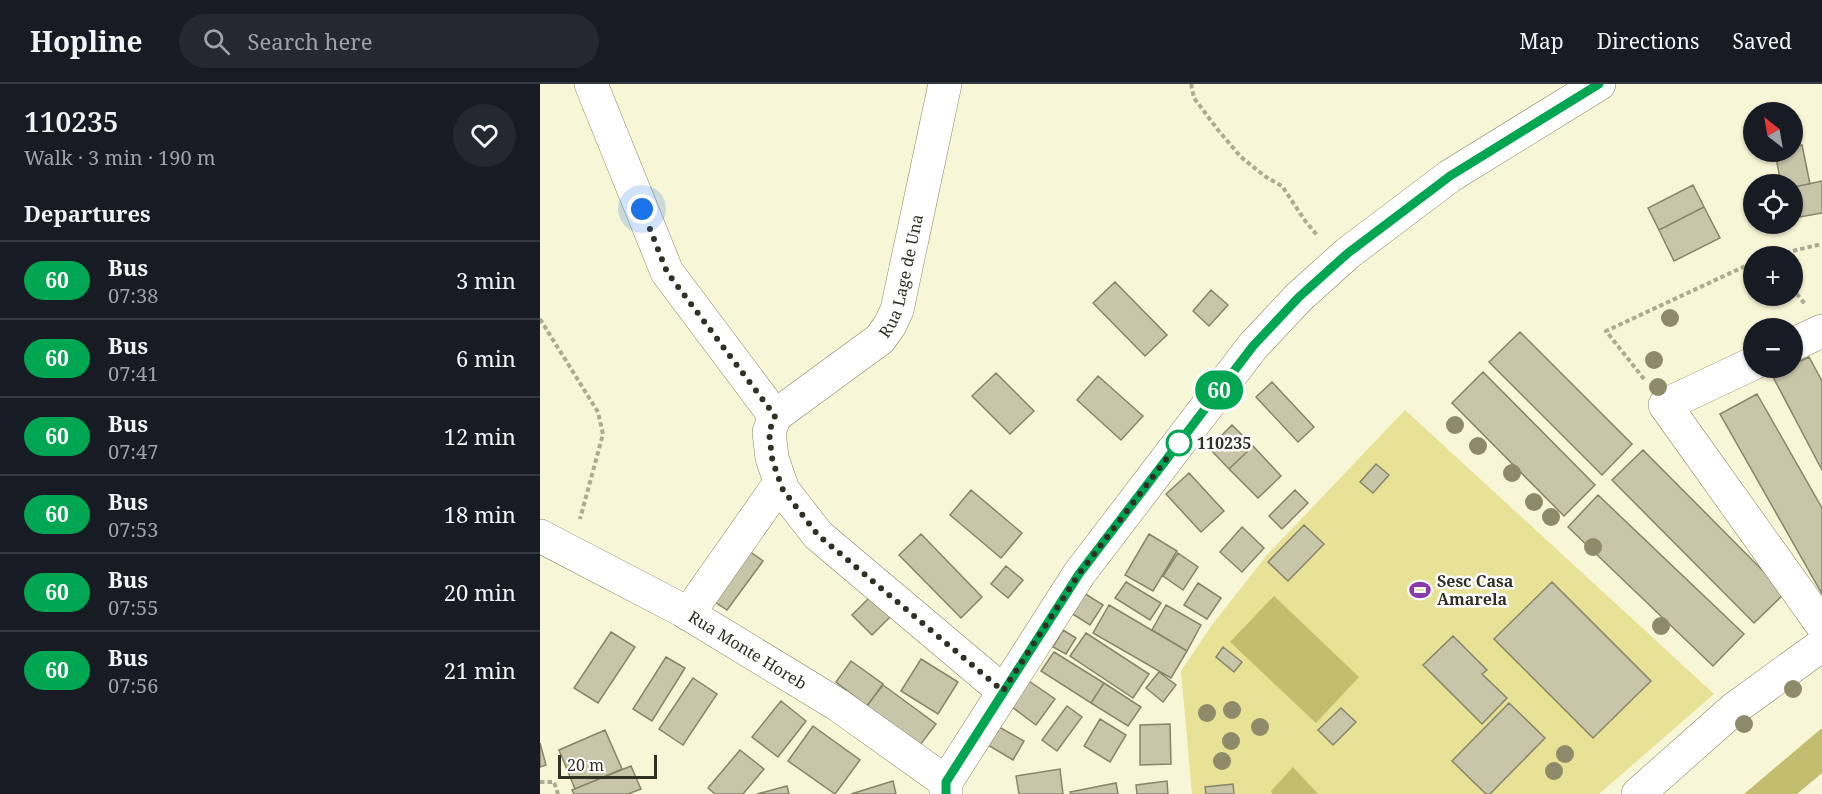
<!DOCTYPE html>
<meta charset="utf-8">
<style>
body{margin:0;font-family:"Noto Serif",serif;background:#242831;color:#f1f3f6;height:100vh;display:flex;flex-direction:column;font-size:22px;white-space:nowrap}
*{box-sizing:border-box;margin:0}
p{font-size:20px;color:#9ea1a6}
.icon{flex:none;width:33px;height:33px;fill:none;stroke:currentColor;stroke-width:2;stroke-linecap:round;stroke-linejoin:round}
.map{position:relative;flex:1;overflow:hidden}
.side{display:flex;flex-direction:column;background:#171b24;width:540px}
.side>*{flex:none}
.badge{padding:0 12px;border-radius:20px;font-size:21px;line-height:39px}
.needle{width:39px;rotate:329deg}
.tools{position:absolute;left:1203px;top:18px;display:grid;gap:12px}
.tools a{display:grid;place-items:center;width:60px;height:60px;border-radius:50%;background:#171b24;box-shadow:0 2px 4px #0004;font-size:30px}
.scale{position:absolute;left:18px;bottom:15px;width:99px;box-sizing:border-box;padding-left:6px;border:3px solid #313024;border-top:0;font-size:16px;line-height:21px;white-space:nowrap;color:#313024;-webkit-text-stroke:4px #fff;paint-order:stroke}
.you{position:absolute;width:30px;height:30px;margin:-15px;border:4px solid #fff;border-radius:50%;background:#1a73e8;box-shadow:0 0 0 9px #1a73e833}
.map>.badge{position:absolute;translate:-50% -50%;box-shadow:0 0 0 3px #fff}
h2{padding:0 24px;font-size:22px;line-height:54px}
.round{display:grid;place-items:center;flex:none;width:63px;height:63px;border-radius:32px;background:#242831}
.overview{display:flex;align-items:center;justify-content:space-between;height:102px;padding:0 24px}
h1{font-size:28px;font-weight:600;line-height:45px}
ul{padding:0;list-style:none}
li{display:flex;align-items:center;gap:18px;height:78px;padding:0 24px;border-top:2px solid #363941}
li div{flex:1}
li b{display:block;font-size:22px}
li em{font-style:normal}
li .badge{min-width:66px;font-weight:700;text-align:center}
header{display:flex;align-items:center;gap:36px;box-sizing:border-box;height:84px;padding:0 30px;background:#171b24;border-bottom:2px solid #363941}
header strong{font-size:28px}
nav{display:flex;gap:33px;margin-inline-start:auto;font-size:21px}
.search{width:420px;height:54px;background:#242831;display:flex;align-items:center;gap:15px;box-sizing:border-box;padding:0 21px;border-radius:33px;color:#9ea1a6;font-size:22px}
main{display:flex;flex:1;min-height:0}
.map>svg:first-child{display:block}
.green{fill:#e7e295}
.water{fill:#c3be6f}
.building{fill:#c8c6a8;stroke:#878569;stroke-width:1.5}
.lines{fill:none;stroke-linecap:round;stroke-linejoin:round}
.street-casing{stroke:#858367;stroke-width:34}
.secondary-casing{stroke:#858367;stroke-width:34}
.primary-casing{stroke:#858367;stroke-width:34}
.path{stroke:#abaa92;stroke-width:4;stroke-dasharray:4.5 3;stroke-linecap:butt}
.street{stroke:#fff;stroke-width:33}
.secondary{stroke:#fff;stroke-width:33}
.primary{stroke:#fff;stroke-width:33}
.tree{fill:#8d8b69}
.line-casing{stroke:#fff;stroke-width:14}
.line{stroke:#00a651;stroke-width:9}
.walk{stroke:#313024;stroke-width:6;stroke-dasharray:0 10.8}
.stop-dot{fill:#fff;stroke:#00a651;stroke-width:3}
.labels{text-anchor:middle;stroke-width:5;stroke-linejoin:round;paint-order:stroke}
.street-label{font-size:16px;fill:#313024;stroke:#fff}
.stop-label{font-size:16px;font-weight:bold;fill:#313024;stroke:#fff;text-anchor:start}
.poi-label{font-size:16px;font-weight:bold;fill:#313024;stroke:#fff;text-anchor:start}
</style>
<header>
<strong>Hopline</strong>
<div class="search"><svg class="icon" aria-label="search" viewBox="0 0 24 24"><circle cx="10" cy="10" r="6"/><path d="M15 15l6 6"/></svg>Search here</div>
<nav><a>Map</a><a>Directions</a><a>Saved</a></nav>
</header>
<main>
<section class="side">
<div class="overview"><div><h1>110235</h1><p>Walk · 3 min · 190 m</p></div><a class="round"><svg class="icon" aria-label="heart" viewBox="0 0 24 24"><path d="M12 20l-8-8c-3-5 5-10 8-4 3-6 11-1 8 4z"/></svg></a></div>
<h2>Departures</h2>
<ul>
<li><span class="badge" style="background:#00a651;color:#fff">60</span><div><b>Bus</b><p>07:38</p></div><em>3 min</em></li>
<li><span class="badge" style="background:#00a651;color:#fff">60</span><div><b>Bus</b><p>07:41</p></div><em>6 min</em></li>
<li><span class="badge" style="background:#00a651;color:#fff">60</span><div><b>Bus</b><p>07:47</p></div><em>12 min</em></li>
<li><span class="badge" style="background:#00a651;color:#fff">60</span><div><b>Bus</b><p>07:53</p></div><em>18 min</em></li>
<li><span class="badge" style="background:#00a651;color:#fff">60</span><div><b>Bus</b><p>07:55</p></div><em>20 min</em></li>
<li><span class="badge" style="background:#00a651;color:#fff">60</span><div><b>Bus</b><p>07:56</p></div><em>21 min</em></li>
</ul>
</section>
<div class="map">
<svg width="1282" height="710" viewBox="0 0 1282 710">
<rect width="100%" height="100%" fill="#f7f6d6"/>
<path class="green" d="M 865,326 L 1174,610 L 1059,710 L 652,710 L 641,587 L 672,541 L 727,471 Z"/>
<path class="water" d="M 734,512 L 819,593 L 776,639 L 690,558 Z
M 1282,644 L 1282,689 L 1257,710 L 1204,710 Z
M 753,683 L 778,710 L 732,710 L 731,707 Z"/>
<path class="building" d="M 1262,61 L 1270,100 L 1252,103 L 1252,100 L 1241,100 L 1235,68 L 1252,68 L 1252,63 Z
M 1282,97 L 1282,129 L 1260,133 L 1254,103 Z
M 1153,101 L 1164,123 L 1119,146 L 1108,124 Z
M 1164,123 L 1180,154 L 1134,177 L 1119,146 Z
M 575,198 L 627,251 L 605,272 L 553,219 Z
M 671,206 L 688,221 L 669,242 L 653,227 Z
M 980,248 L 1092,360 L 1062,391 L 949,278 Z
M 1269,273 L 1282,297 L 1282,386 L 1232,291 L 1248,284 L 1252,284 L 1252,281 Z
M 943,288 L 1055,401 L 1024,432 L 912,319 Z
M 456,289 L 494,327 L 470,350 L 432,312 Z
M 558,292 L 603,332 L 581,356 L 537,316 Z
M 732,298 L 774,343 L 758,358 L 716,313 Z
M 1217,310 L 1282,424 L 1282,510 L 1180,330 Z
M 692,341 L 713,362 L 689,385 L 669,364 Z
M 713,362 L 741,392 L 718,414 L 689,385 Z
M 1103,366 L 1245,509 L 1214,539 L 1072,396 Z
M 836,380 L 849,391 L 833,409 L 820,398 Z
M 649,389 L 684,427 L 661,448 L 626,410 Z
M 431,406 L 482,449 L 461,474 L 410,431 Z
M 755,406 L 768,419 L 742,445 L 729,432 Z
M 1058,411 L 1204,550 L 1173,582 L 1028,443 Z
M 764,441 L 784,460 L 748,497 L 728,478 Z
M 702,443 L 724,464 L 702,488 L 680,468 Z
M 381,450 L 442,513 L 421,534 L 359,471 Z
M 609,450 L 637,467 L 613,507 L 585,491 Z
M 205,464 L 223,477 L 187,526 L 169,514 Z
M 638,469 L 658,483 L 643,506 L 623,492 Z
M 466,482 L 483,496 L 468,514 L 451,500 Z
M 586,498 L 621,519 L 610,536 L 575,514 Z
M 1012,498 L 1111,597 L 1053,654 L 954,555 Z
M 658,499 L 681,514 L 667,535 L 644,521 Z
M 544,509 L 563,521 L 550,541 L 531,529 Z
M 331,512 L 351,532 L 332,551 L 312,531 Z
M 569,521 L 647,567 L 631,594 L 553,549 Z
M 626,521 L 661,541 L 647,567 L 612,546 Z
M 523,546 L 536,554 L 526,570 L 513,563 Z
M 71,548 L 95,563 L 58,619 L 34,604 Z
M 546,549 L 609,590 L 593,614 L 530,572 Z
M 913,552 L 947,586 L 942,590 L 967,614 L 942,640 L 883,581 Z
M 683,563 L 702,578 L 694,588 L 676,573 Z
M 514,568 L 564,599 L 551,619 L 501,587 Z
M 126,573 L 145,584 L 112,637 L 93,625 Z
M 381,575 L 418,598 L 398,630 L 361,607 Z
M 311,577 L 343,600 L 327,622 L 296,598 Z
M 619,588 L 636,601 L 623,618 L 606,604 Z
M 153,594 L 177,610 L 143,661 L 119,645 Z
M 486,595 L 515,615 L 496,641 L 468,620 Z
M 564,599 L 601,623 L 588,642 L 551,619 Z
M 343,601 L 396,640 L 380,661 L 327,622 Z
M 241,617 L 266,637 L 238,673 L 212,653 Z
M 969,619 L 1005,654 L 950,710 L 946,710 L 912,677 Z
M 527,622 L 542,633 L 517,667 L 502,656 Z
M 801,624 L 816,638 L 793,661 L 778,646 Z
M 560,635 L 586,651 L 570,678 L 544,662 Z
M 630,640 L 631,680 L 600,681 L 600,641 Z
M 273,642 L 320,676 L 295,710 L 248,677 Z
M 459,643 L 484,657 L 473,676 L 448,661 Z
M 65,646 L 82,685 L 35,705 L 19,666 Z
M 0,659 L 6,681 L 0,683 Z
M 200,666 L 224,685 L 203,710 L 175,710 L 168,704 Z
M 91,682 L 101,705 L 88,710 L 34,710 L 32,706 Z
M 520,685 L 523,710 L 479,710 L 476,692 Z
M 353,697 L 356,710 L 311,710 Z
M 627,697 L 628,710 L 597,710 L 596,701 Z
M 576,699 L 578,710 L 531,710 L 530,708 Z
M 693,700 L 694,710 L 666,710 L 665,703 Z
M 247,702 L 249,710 L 217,710 Z"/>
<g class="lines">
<defs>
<g id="street">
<path d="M 51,0 L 127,188 L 235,332"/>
<path d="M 1252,261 L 1282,247"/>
<path d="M 1214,279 L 1125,321 L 1282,541"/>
<path id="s1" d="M 235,332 L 340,255 L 350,241 L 357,226 L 405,0"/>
<path d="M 235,332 L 229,348 L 232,374 L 243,406 L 278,451 L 463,607"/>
<path d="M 148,530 L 240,399"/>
</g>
<g id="secondary">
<path id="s2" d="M 0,452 L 142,526 L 298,621 L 406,698"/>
<path d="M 406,710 L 406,698 L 539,490 L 713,262 L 759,213 L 808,169 L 910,92 L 1059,0"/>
</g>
<path id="primary" d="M 1098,710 L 1195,624 L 1282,561"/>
</defs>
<use href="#street" class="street-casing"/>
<use href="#secondary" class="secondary-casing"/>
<use href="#primary" class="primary-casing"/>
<path class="path" d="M 651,0 L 654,14 L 678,46 L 701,73 L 726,93 L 742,102 L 766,138 L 777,151
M 1231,172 L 1282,160
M 1252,204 L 1265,220
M 0,235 L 58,328 L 63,350 L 40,435
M 1104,295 L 1066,247 L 1214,178
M 0,698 L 14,698 L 18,710"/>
<use href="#street" class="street"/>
<use href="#secondary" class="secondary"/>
<use href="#primary" class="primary"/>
</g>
<g class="tree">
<circle cx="1130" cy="234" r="9"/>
<circle cx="1114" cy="276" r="9"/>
<circle cx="1118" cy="303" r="9"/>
<circle cx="915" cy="341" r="9"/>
<circle cx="938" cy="362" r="9"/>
<circle cx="972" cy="389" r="9"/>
<circle cx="994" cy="418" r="9"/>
<circle cx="1011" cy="433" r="9"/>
<circle cx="1053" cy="463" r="9"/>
<circle cx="1121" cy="542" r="9"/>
<circle cx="1253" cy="605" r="9"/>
<circle cx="692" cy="626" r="9"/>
<circle cx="667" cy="629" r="9"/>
<circle cx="1204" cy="640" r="9"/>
<circle cx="720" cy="643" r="9"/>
<circle cx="691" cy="657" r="9"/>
<circle cx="1025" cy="670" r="9"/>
<circle cx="682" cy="677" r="9"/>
<circle cx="1014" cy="687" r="9"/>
</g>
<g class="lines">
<defs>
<path id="line" d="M 406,710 L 406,698 L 539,490 L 713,262 L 759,213 L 808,169 L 910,92 L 1059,0"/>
</defs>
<use href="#line" class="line-casing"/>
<use href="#line" class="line"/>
<path class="walk" d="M 102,125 L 127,188 L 235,332 L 229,348 L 232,374 L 236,387 L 243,406 L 278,451 L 463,607 L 539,490 L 640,357 L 639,359"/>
</g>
<defs>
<symbol id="stadium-bare" viewBox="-9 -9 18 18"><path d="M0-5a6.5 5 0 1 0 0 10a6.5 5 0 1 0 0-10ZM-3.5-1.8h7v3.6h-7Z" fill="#8a3aaa" stroke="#fff" stroke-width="2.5" paint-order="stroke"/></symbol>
</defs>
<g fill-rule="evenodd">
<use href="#stadium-bare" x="865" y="491" width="30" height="30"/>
</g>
<circle class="stop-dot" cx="639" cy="359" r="12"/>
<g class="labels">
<g class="street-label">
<text dy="6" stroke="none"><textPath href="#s1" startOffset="198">Rua Lage de Una</textPath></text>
<text dy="6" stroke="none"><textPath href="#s2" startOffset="237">Rua Monte Horeb</textPath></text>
</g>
<g class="stop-label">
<text x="657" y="365">110235</text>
</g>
<g class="poi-label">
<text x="897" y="503">Sesc Casa<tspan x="897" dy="18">Amarela</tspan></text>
</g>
</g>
</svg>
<div class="tools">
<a><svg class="needle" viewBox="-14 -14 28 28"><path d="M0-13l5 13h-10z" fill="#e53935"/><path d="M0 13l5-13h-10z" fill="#9ea1a6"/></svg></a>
<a><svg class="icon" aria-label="locate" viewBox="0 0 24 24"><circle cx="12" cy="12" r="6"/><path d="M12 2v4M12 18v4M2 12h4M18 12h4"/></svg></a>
<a>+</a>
<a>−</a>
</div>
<div class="scale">20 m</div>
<div class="you" style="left:102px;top:125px"></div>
<b class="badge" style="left:679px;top:306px;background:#00a651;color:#fff">60</b>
</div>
</main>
